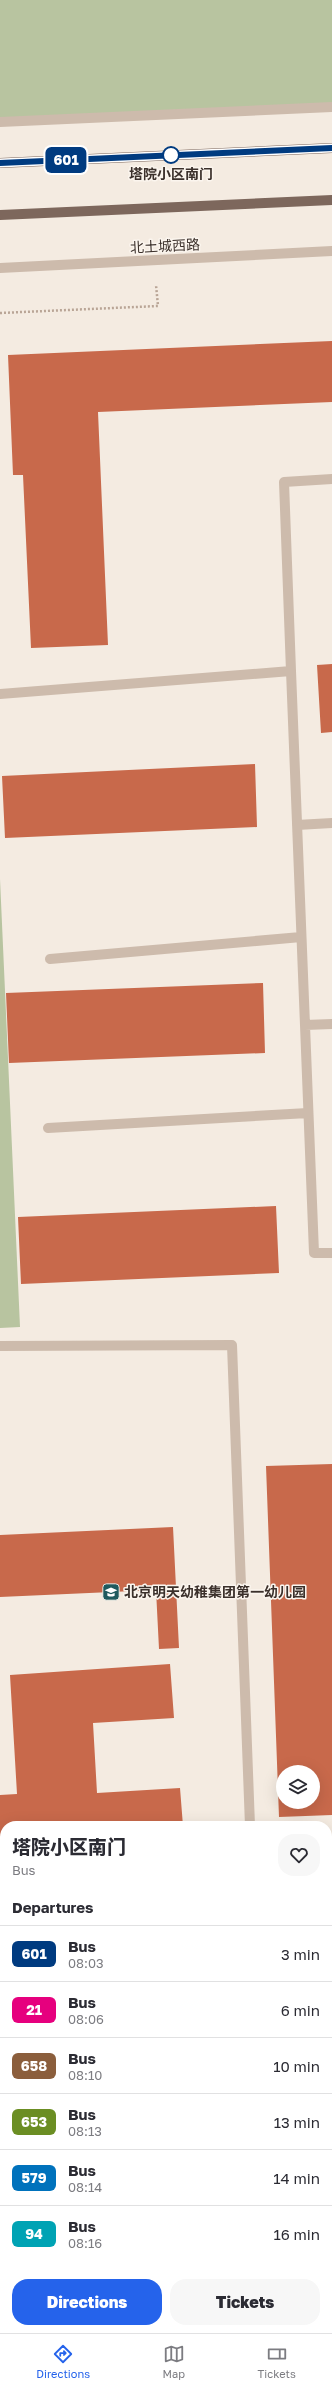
<!DOCTYPE html>
<meta charset="utf-8">
<style>
body{margin:0;font-family:"Golos Text","Noto Sans SC",sans-serif;background:#f7f7f7;color:#2b2b33;height:100vh;display:flex;flex-direction:column;font-size:15px;white-space:nowrap}
*{box-sizing:border-box;margin:0}
p{font-size:13px;color:#7c7c81}
.icon{flex:none;width:22px;height:22px;fill:none;stroke:currentColor;stroke-width:2;stroke-linecap:round;stroke-linejoin:round}
.map{position:relative;flex:1;overflow:hidden}
.details{position:absolute;left:0px;top:1821px;width:332px;height:512px;display:flex;flex-direction:column;background:#fff;border-radius:16px 16px 0 0;box-shadow:0 4px 16px #0002}
.details>*{flex:none}
.badge{padding:0 8px;border-radius:6px;font-size:14px;line-height:26px}
.tools{position:absolute;left:276px;top:1765px;display:grid;gap:8px}
.tools a{display:grid;place-items:center;width:44px;height:44px;border-radius:50%;background:#fff;box-shadow:0 4px 16px #0002;font-size:20px}
.map>.badge{position:absolute;translate:-50% -50%;box-shadow:0 0 0 2px #fff}
h2{padding:0 12px;font-size:15px;line-height:36px}
.round{display:grid;place-items:center;flex:none;width:42px;height:42px;border-radius:16px;background:#f7f7f7}
.headline{display:flex;align-items:center;justify-content:space-between;height:68px;padding:0 12px}
h1{font-size:19px;font-weight:800;line-height:30px}
.action{display:flex;gap:8px;margin-top:auto;padding:8px 12px}
.action a{flex:1;height:46px;border-radius:16px;background:#2563eb;color:#fff;font-size:16px;font-weight:800;line-height:46px;text-align:center}
.action a+a{background:#f7f7f7;color:#2b2b33}
ul{padding:0;list-style:none}
li{display:flex;align-items:center;gap:12px;height:56px;padding:0 12px;border-top:1px solid #e1e1e2}
li div{flex:1}
li b{display:block;font-size:15px}
li em{font-style:normal}
li .badge{min-width:44px;font-weight:700;text-align:center}
.menu{display:flex;justify-content:space-around;align-items:center;height:56px;border-top:1px solid #e1e1e2;background:#fff;font-size:11px;color:#7c7c81}
.menu a{display:grid;justify-items:center;gap:2px}
.menu .on{color:#2563eb}
.map>svg:first-child{display:block}
.green{fill:#b8c4a0}
.building{fill:#c8694b;fill-rule:evenodd}
.lines{fill:none;stroke-linecap:round;stroke-linejoin:round}
.path{stroke:#b9a596;stroke-width:2.5;stroke-dasharray:2 2;stroke-linecap:butt}
.minor{stroke:#cdbbac;stroke-width:10}
.major{stroke:#7d675c;stroke-width:10}
.line-casing{stroke:#fff;stroke-width:9}
.line{stroke:#003b80;stroke-width:6}
.stop-dot{fill:#fff;stroke:#003b80;stroke-width:2}
.labels{text-anchor:middle;stroke-width:3;stroke-linejoin:round;paint-order:stroke}
.stop-label{font-size:14px;font-weight:bold;fill:#3b302b;stroke:#fbf5ee}
.street-label{font-size:14px;fill:#3b302b;stroke:#fbf5ee}
.poi-label{font-size:14px;font-weight:bold;fill:#3b302b;stroke:#fbf5ee;text-anchor:start}
</style>
<div class="map">
<svg width="332" height="2333" viewBox="0 0 332 2333">
<rect width="100%" height="100%" fill="#f4ebe1"/>
<path class="green" d="M 0,0 L 332,0 L 332,107 L 0,122 Z
M 0,879 L 20,1327 L 0,1328 Z"/>
<path class="building" d="M 332,341 L 332,402 L 98,412 L 108,645 L 31,648 L 23,475 L 13,475 L 8,355 Z
M 332,664 L 332,732 L 321,733 L 317,665 Z
M 255,764 L 257,827 L 5,838 L 2,776 Z
M 263,983 L 265,1053 L 9,1063 L 6,993 Z
M 276,1206 L 279,1273 L 21,1284 L 18,1217 Z
M 332,1464 L 332,1815 L 279,1817 L 266,1466 ZM 283,1772 L 313,1772 L 313,1802 L 283,1802 Z
M 173,1527 L 179,1648 L 159,1649 L 156,1590 L 0,1597 L 0,1535 Z
M 170,1664 L 174,1718 L 93,1723 L 97,1793 L 180,1788 L 183,1826 L 5,1826 L 5,1862 L 0,1863 L 0,1795 L 17,1794 L 10,1675 Z
M 207,2328 L 241,2328 L 242,2333 L 188,2333 L 188,2330 Z"/>
<g class="lines">
<path class="path" d="M 0,313 L 158,306 L 156,285"/>
<path class="minor" d="M 0,122 L 332,107
M 0,268 L 332,251
M 291,671 L 314,1253 L 332,1253
M 0,694 L 291,671 L 284,482 L 332,479
M 297,825 L 332,823
M 50,959 L 301,937
M 305,1025 L 332,1024
M 48,1128 L 308,1113
M 0,1346 L 232,1345 L 250,1826
M 327,1884 L 332,1883
M 0,1905 L 5,1905
M 327,2139 L 332,2138
M 0,2185 L 5,2183
M 327,2280 L 332,2280
M 114,2328 L 114,2333"/>
<path class="major" d="M 0,163 L 332,148
M 0,215 L 332,200"/>
</g>
<g class="lines">
<defs>
<path id="line" d="M 0,163 L 332,148"/>
</defs>
<use href="#line" class="line-casing"/>
<use href="#line" class="line"/>
</g>
<defs>
<symbol id="school-square" viewBox="-11 -11 22 22"><rect x="-9" y="-9" width="18" height="18" rx="4" fill="#1f5a5e" stroke="#fbf5ee"/><path d="M0-5L7-2L0 1L-7-2ZM-4 1L0 2.5L4 1V4Q0 6-4 4Z" fill="#fff"/></symbol>
</defs>
<g fill-rule="evenodd">
<use href="#school-square" x="101" y="1582" width="20" height="20"/>
</g>
<circle class="stop-dot" cx="171" cy="155" r="8"/>
<g class="labels">
<g class="stop-label">
<text x="171" y="179">塔院小区南门</text>
</g>
<g class="street-label">
<text transform="translate(165 246) rotate(-3)" y="5">北土城西路</text>
</g>
<g class="poi-label">
<text x="124" y="1597">北京明天幼稚集团第一幼儿园</text>
</g>
</g>
</svg>
<div class="tools">
<a><svg class="icon" aria-label="layers" viewBox="0 0 24 24"><path d="M12 4l9 5-9 5-9-5zM3 14l9 5 9-5"/></svg></a>
</div>
<b class="badge" style="left:66px;top:160px;background:#003b80;color:#fff">601</b>
<section class="details">
<div class="headline"><div><h1>塔院小区南门</h1><p>Bus</p></div><a class="round"><svg class="icon" aria-label="heart" viewBox="0 0 24 24"><path d="M12 20l-8-8c-3-5 5-10 8-4 3-6 11-1 8 4z"/></svg></a></div>
<h2>Departures</h2>
<ul>
<li><span class="badge" style="background:#003b80;color:#fff">601</span><div><b>Bus</b><p>08:03</p></div><em>3 min</em></li>
<li><span class="badge" style="background:#e6007e;color:#fff">21</span><div><b>Bus</b><p>08:06</p></div><em>6 min</em></li>
<li><span class="badge" style="background:#8b5e3c;color:#fff">658</span><div><b>Bus</b><p>08:10</p></div><em>10 min</em></li>
<li><span class="badge" style="background:#6b8e23;color:#fff">653</span><div><b>Bus</b><p>08:13</p></div><em>13 min</em></li>
<li><span class="badge" style="background:#0072bc;color:#fff">579</span><div><b>Bus</b><p>08:14</p></div><em>14 min</em></li>
<li><span class="badge" style="background:#00a3b4;color:#fff">94</span><div><b>Bus</b><p>08:16</p></div><em>16 min</em></li>
</ul>
<div class="action"><a>Directions</a><a>Tickets</a></div>
</section>
</div>
<nav class="menu">
<a class="on"><svg class="icon" aria-label="directions" viewBox="0 0 24 24"><path d="M12 3l9 9-9 9-9-9zM9 14v-3h6M13 9l2 2-2 2"/></svg>Directions</a>
<a><svg class="icon" aria-label="map" viewBox="0 0 24 24"><path d="M3 6l6-2 6 2 6-2v14l-6 2-6-2-6 2zM9 4v14M15 6v14"/></svg>Map</a>
<a><svg class="icon" aria-label="tickets" viewBox="0 0 24 24"><path d="M3 7h18v10H3zM15 7v10"/></svg>Tickets</a>
</nav>
